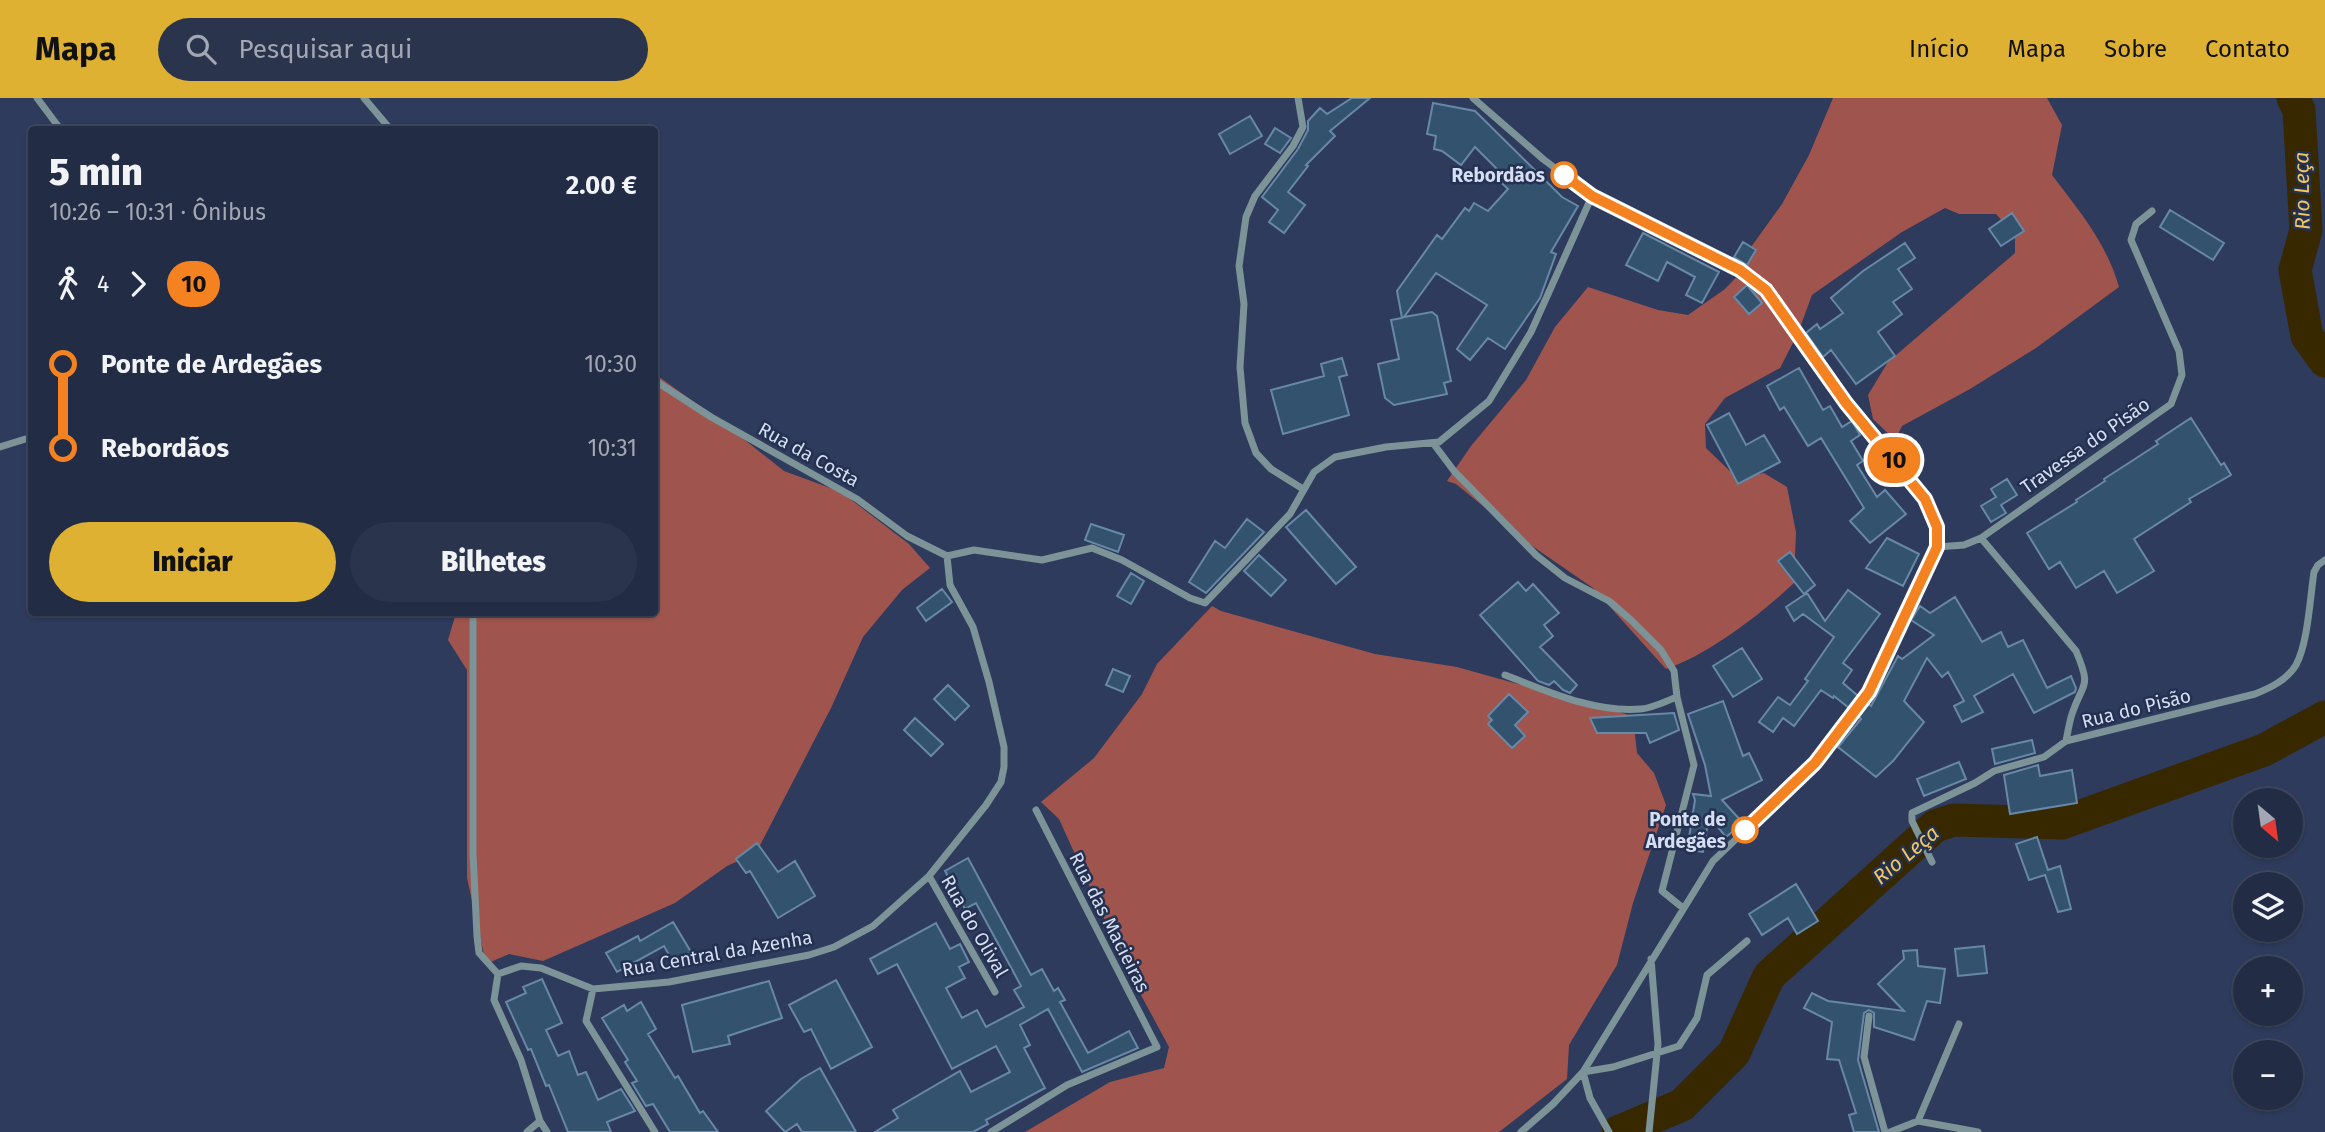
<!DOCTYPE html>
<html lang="pt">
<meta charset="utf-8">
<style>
body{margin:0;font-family:"Fira Sans",sans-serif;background:#2a344c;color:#f1f3f6;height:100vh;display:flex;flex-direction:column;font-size:26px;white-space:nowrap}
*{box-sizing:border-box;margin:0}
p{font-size:23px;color:#a2a7b3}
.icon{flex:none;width:38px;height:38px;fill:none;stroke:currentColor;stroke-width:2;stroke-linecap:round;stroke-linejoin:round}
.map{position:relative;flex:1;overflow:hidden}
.side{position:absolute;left:28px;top:28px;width:630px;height:490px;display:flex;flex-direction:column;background:#222c45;border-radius:7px;box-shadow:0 2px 5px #0004,0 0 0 2px #3f485e}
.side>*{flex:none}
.badge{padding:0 14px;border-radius:23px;font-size:24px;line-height:46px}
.needle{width:46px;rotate:151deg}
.buttons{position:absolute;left:2233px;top:690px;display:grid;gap:14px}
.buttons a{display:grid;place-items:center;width:70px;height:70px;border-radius:50%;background:#222c45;box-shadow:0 2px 5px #0004,0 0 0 2px #3f485e;font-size:35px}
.map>.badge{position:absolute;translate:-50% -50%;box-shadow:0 0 0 4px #fff}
.legs{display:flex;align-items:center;gap:10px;height:77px;padding:0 21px;font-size:23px}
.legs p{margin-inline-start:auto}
.overview{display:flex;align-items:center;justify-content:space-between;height:119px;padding:0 21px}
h1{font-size:38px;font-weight:800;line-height:52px}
.button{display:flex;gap:14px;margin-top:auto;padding:14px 21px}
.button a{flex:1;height:80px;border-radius:42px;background:#deb133;color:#111;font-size:28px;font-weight:800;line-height:80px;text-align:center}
.button a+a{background:#2a344c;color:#f1f3f6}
ul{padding:0 21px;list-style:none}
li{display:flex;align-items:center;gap:24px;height:84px;font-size:26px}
li i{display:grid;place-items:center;width:10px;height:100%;margin:0 9px;background:currentColor}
li i::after{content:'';width:18px;height:18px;margin:-9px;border:5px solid;border-radius:50%;background:#222c45}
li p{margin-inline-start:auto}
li:first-child i{background:linear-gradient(#0000 50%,currentColor 0)}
li:last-child i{background:linear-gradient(currentColor 50%,#0000 0)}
header{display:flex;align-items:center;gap:42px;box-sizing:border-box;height:98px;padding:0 35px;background:#deb133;color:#111}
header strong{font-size:33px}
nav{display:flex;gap:38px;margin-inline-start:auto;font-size:24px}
.search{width:490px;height:63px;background:#2a344c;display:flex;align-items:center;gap:18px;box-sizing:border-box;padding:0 24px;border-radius:38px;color:#a2a7b3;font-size:26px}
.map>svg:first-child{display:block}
.forest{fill:#9f554d}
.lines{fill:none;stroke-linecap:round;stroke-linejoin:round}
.river{stroke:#372800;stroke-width:33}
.building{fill:#33526e;stroke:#6788a7;stroke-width:2}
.street{stroke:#7c9397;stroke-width:7}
.line-1-casing{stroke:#fff;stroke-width:16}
.line-1{stroke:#f58220;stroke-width:10}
.stop-1-dot{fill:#fff;stroke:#f58220;stroke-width:3.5}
.labels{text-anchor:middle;stroke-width:5;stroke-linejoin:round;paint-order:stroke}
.stop-label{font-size:19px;font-weight:bold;fill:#d5def2;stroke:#243151;text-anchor:end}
.street-label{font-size:19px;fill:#d5def2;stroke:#243151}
.water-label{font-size:21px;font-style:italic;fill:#f0c761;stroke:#243151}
</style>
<header>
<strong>Mapa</strong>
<div class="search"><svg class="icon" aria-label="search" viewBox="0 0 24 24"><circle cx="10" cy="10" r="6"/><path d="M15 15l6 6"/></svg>Pesquisar aqui</div>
<nav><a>Início</a><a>Mapa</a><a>Sobre</a><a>Contato</a></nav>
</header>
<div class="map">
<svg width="2325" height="1034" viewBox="0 0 2325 1034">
<rect width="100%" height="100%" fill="#2e3b5c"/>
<path class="forest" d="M 1833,0 L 2047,0 L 2062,27 L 2052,77 C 2080,114 2106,144 2119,189 L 2036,250 L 1970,291 L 1902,328 L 1895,342 L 1873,321 L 1868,297 L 1888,264 L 2015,155 L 2015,137 L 1996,116 L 1959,116 L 1945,110 L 1902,134 L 1812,197 L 1798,235 L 1780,270 L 1725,300 L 1705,326 L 1706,350 L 1737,380 L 1764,375 L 1787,389 L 1796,434 L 1794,485 C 1761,516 1709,556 1666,571 L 1593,490 L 1528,445 L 1456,386 L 1447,383 L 1471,348 L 1526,282 L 1555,229 L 1588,189 L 1658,212 L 1688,217 L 1725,191 L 1747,168 L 1751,149 L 1782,106 L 1809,57 Z
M 655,276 L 726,327 L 784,373 L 841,394 L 909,446 L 930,470 L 902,492 L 863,539 L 831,610 L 756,755 L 727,768 L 675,805 L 543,863 L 509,856 L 486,866 L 467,780 L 467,572 L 448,542 L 456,515 L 654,514 Z
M 1212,508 L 1221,513 L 1375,556 L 1457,569 L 1633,618 L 1637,655 L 1654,675 L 1666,707 L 1633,805 L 1617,867 L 1569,947 L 1567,981 L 1499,1034 L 1025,1034 L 1110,984 L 1164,970 L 1169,949 L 1128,873 L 1059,721 L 1041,704 L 1094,660 L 1142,596 L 1157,566 Z"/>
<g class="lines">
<path class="river" d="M 2293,0 L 2299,12 L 2306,132 L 2295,172 L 2307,238 L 2325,263
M 1618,1034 L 1682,1007 L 1734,955 L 1769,878 L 1935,728 L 1954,722 L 2062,725 L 2264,652 L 2325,619"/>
</g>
<path class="building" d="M 1352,0 L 1370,0 L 1330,33 L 1335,38 L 1306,67 L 1308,68 L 1288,94 L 1305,107 L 1284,135 L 1269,124 L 1278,112 L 1262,99 L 1298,51 L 1308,32 L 1308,23 L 1320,10 L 1327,16 Z
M 1433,5 L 1475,13 L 1562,99 L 1578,108 L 1551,154 L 1556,156 L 1540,200 L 1505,251 L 1488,240 L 1470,262 L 1457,251 L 1487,207 L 1436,175 L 1404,219 L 1432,214 L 1437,218 L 1451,283 L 1444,285 L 1447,296 L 1394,307 L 1385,300 L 1378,266 L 1399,261 L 1391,222 L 1402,220 L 1397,193 L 1437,137 L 1442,141 L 1465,110 L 1469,113 L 1474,105 L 1488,113 L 1508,91 L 1495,79 L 1500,74 L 1475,49 L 1461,67 L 1442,53 L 1434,51 L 1436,38 L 1427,36 Z
M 1250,18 L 1262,38 L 1230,56 L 1219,36 Z
M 1275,30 L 1291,40 L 1280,55 L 1265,46 Z
M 2170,112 L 2224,145 L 2213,162 L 2160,129 Z
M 2012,115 L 2024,133 L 2001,148 L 1989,131 Z
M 1643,135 L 1719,174 L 1702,205 L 1686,197 L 1695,179 L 1667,164 L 1658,183 L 1626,167 Z
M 1743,144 L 1756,152 L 1747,167 L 1734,159 Z
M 1905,145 L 1915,160 L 1898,171 L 1912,191 L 1893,204 L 1902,216 L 1878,234 L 1895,258 L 1856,286 L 1831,252 L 1823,259 L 1806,235 L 1817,226 L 1820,231 L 1843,215 L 1831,200 L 1863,173 Z
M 1747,187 L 1762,205 L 1749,216 L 1734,199 Z
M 1342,260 L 1347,277 L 1339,279 L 1349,317 L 1283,336 L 1271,292 L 1324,278 L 1321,266 Z
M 1799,270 L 1823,312 L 1830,308 L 1842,329 L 1852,323 L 1860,337 L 1851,343 L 1863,363 L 1857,367 L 1877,399 L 1885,392 L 1906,416 L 1870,445 L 1850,423 L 1864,410 L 1821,340 L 1808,348 L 1784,309 L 1780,312 L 1767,288 Z
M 1729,315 L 1746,347 L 1764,337 L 1780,364 L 1738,386 L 1707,327 Z
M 2191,320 L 2221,367 L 2224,365 L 2231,377 L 2189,401 L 2191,404 L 2134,441 L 2154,473 L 2117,495 L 2104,473 L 2076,490 L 2060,464 L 2049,471 L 2027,435 L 2077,404 L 2076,402 L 2105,383 L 2104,381 L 2158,346 L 2156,343 Z
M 2007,381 L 2017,397 L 2001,407 L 2006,415 L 1991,424 L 1981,408 L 1996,399 L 1991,391 Z
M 1306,412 L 1356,469 L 1336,486 L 1286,429 Z
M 1247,421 L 1264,434 L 1206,495 L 1189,484 L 1215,443 L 1225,450 Z
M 1091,426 L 1124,437 L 1118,454 L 1085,442 Z
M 1887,440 L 1919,456 L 1903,488 L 1866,470 Z
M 1790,454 L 1815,487 L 1804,496 L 1778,463 Z
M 1259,457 L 1286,482 L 1271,498 L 1244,473 Z
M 1131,475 L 1144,483 L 1131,506 L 1117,498 Z
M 1518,484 L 1526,493 L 1533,486 L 1559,515 L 1544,527 L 1553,538 L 1540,549 L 1577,587 L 1570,595 L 1563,592 L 1554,583 L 1549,587 L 1538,583 L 1480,517 Z
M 942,491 L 952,504 L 926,523 L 917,510 Z
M 1848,492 L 1880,516 L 1843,565 L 1852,572 L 1843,585 L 1858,598 L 1849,610 L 1834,598 L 1833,600 L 1821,592 L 1794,628 L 1783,620 L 1773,634 L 1759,624 L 1778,599 L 1790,607 L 1808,583 L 1805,581 L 1834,539 L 1803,516 L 1794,523 L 1786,509 L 1807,495 L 1825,523 Z
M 1955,499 L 1982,544 L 2001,534 L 2008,549 L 2023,542 L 2047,590 L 2071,578 L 2076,590 L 2075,594 L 2034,615 L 2013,576 L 1974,598 L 1983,614 L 1962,624 L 1954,608 L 1964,603 L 1948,574 L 1942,579 L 1927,560 L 1904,603 L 1924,624 L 1893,663 L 1876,679 L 1838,649 L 1861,621 L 1858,618 L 1868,606 L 1871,608 L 1898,558 L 1902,561 L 1934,537 L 1911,522 L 1920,508 L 1930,515 Z
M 1742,550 L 1762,581 L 1733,599 L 1713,568 Z
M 1113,571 L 1130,578 L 1123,594 L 1106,587 Z
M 948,587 L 969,608 L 955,622 L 934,601 Z
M 1509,596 L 1528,614 L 1515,627 L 1525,638 L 1512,650 L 1488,626 L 1492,622 L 1488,618 Z
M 1723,603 L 1743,658 L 1749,655 L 1762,682 L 1722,702 L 1743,725 L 1726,739 L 1709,718 L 1703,754 L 1687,752 L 1695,702 L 1693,696 L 1711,698 L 1705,667 L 1688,616 Z
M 1674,615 L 1679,632 L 1650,645 L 1646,635 L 1597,635 L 1590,620 Z
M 915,620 L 943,646 L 931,658 L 904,632 Z
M 2032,642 L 2035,655 L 1995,666 L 1992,651 Z
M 1959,664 L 1966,681 L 1924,698 L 1917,681 Z
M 2038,667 L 2040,678 L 2072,672 L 2077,705 L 2010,716 L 2004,677 Z
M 2037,739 L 2048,772 L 2060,768 L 2071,811 L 2058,814 L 2045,777 L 2029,782 L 2016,746 Z
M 757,745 L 778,774 L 795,763 L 815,798 L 778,820 L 750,773 L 746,775 L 736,761 Z
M 968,760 L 1031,877 L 1042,871 L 1054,893 L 1058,890 L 1065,902 L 1060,904 L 1088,955 L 1129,933 L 1138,950 L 1082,974 L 1048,911 L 1020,927 L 1030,947 L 1024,950 L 1045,990 L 986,1022 L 988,1026 L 973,1034 L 875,1034 L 898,1020 L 893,1012 L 960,973 L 971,994 L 1010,974 L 996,948 L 952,971 L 897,866 L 878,876 L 870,861 L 936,825 L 950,851 L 960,846 L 969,864 L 959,869 L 965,880 L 946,890 L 962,920 L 977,912 L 986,929 L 1024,909 L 1014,892 L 1021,888 L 976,805 L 965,811 L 945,773 Z
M 1796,786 L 1818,823 L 1797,836 L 1788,820 L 1762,837 L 1749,816 Z
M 673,824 L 691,854 L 673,864 L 664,848 L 617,874 L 606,855 L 638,838 L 640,843 Z
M 1984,848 L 1987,875 L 1958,878 L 1955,851 Z
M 1917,852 L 1918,868 L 1945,871 L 1940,905 L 1927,903 L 1914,942 L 1874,929 L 1874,915 L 1869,912 L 1864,915 L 1858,962 L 1879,1034 L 1854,1034 L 1849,1017 L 1856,1015 L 1839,962 L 1827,961 L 1832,924 L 1804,910 L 1812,895 L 1828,903 L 1904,913 L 1878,886 L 1904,861 L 1903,853 Z
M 542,881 L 562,925 L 546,932 L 558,958 L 569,953 L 578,977 L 586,974 L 598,1002 L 621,991 L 635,1013 L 607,1024 L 611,1034 L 568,1034 L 549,987 L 546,988 L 531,951 L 528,952 L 506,904 L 526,895 L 523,889 Z
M 836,882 L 872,949 L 831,971 L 811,931 L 804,934 L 789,907 Z
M 769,883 L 782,920 L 728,938 L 730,946 L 693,954 L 682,907 Z
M 641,904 L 656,931 L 648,936 L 675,980 L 678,978 L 700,1015 L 703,1013 L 718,1034 L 670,1034 L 653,1006 L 646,1008 L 632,985 L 637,983 L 625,964 L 628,962 L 602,920 L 624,907 L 627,913 Z
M 820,970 L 856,1034 L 802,1034 L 797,1026 L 785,1034 L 766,1013 L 801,981 Z"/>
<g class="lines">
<path class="street" d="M 37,0 L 61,32
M 364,0 L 391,32
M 1298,0 L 1303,29 L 1293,48 L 1255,98 L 1246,119 L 1239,168 L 1244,206 L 1240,269 L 1245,325 L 1256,355 L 1271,371 L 1303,391
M 1473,0 L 1543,61 L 1592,98 L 1740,172 L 1766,192 L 1846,305 L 1925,401 L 1937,429 L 1937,449 L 1869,594 L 1816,665 L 1713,763 L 1583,974 L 1553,1006 L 1521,1034
M 654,282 L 711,319 L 857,401 L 907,438 L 947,458
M 1433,345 L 1454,373 L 1536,457 L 1565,480 L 1609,503 L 1631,522 L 1661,552 L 1674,573 L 1677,599 L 1694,667 L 1662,793 L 1683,810
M 0,349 L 32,339
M 1981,440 L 2171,306 L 2182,277 L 2179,253 L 2131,142 L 2136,126 L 2152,113
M 1937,449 L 1964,447 L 1981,440 L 2076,553 C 2092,591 2083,583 2072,616 C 2069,625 2068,634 2066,643 L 2255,596 C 2270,590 2287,582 2296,567 C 2308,545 2310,500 2314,474 L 2318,467 L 2325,462
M 947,458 L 974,452 L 1042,462 L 1092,450 L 1122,462 L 1190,500 L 1205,505 L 1290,416 L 1314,374 L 1335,359 L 1386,349 L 1439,344 L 1489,303 L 1531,234 L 1592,98
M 473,514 L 473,756 L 477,838 L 479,855 L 498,876
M 1505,577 C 1547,593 1594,615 1641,611 C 1653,610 1666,603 1677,599
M 1932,764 L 1912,723 L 1912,715 L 1975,685 L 1994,673 L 2044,659 L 2066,643
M 929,778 L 995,894
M 498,876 L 521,868 L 541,870 L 593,891 L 669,884 L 809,857 L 834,849 L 873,828 L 929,778 L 986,707 L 1001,684 L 1004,669 L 1004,649 L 989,584 L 973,529 L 950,487 L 947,458
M 498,876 L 494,902 L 521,962 L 540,1023 L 547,1034
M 593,891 L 586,923 L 655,1034
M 1869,918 L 1864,959 L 1885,1034
M 1918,1023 L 1959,926
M 527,1034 L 540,1023
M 991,1034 L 1067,987 L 1157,949 L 1036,712
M 1609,1034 L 1590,1000 L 1583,974 L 1613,969 L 1679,948 L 1697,920 L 1707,877 L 1747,843
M 1649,1034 L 1658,946 L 1651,861
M 1890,1034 L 1918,1023 L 1978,1034"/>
</g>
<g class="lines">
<defs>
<path id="line-1" d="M 1564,77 L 1592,98 L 1740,172 L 1766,192 L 1846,305 L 1925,401 L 1937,429 L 1937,449 L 1869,594 L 1815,665 L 1745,732"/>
</defs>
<use href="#line-1" class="line-1-casing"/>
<use href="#line-1" class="line-1"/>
</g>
<g class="stop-1-dot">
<circle cx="1564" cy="77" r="12"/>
<circle cx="1745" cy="732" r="12"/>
</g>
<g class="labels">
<g class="stop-label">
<text x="1545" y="84">Rebordãos</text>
<text x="1726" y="728">Ponte de<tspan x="1726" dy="22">Ardegães</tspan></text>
</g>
<g class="street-label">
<text transform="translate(2085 347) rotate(-35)" y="7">Travessa do Pisão</text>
<text transform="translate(809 356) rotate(29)" y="7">Rua da Costa</text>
<text transform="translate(2136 610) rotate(-14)" y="7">Rua do Pisão</text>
<text transform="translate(1110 824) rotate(63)" y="7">Rua das Macieiras</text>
<text transform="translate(975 828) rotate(60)" y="7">Rua do Olival</text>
<text transform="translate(717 855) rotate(-10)" y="7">Rua Central da Azenha</text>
</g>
<g class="water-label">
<text transform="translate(2302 93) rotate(-91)" y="7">Rio Leça</text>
<text transform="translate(1906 757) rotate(-40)" y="7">Rio Leça</text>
</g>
</g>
</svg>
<div class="buttons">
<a><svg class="needle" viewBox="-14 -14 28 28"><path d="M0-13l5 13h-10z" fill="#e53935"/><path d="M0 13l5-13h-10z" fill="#a2a7b3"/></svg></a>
<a><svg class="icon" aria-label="layers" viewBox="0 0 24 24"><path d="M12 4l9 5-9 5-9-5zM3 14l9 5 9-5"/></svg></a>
<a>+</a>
<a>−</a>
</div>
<b class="badge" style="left:1894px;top:362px;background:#f58220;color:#111">10</b>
<section class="side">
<div class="overview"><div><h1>5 min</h1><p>10:26 – 10:31 · Ônibus</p></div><b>2.00 €</b></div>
<div class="legs"><svg class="icon" aria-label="walk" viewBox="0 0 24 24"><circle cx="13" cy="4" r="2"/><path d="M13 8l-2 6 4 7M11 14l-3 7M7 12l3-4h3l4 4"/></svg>4<svg class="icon" aria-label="forward" viewBox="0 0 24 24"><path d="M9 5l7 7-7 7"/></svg><b class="badge" style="background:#f58220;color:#111">10</b></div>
<ul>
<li><i style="color:#f58220"></i><b>Ponte de Ardegães</b><p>10:30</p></li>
<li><i style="color:#f58220"></i><b>Rebordãos</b><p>10:31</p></li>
</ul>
<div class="button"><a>Iniciar</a><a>Bilhetes</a></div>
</section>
</div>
